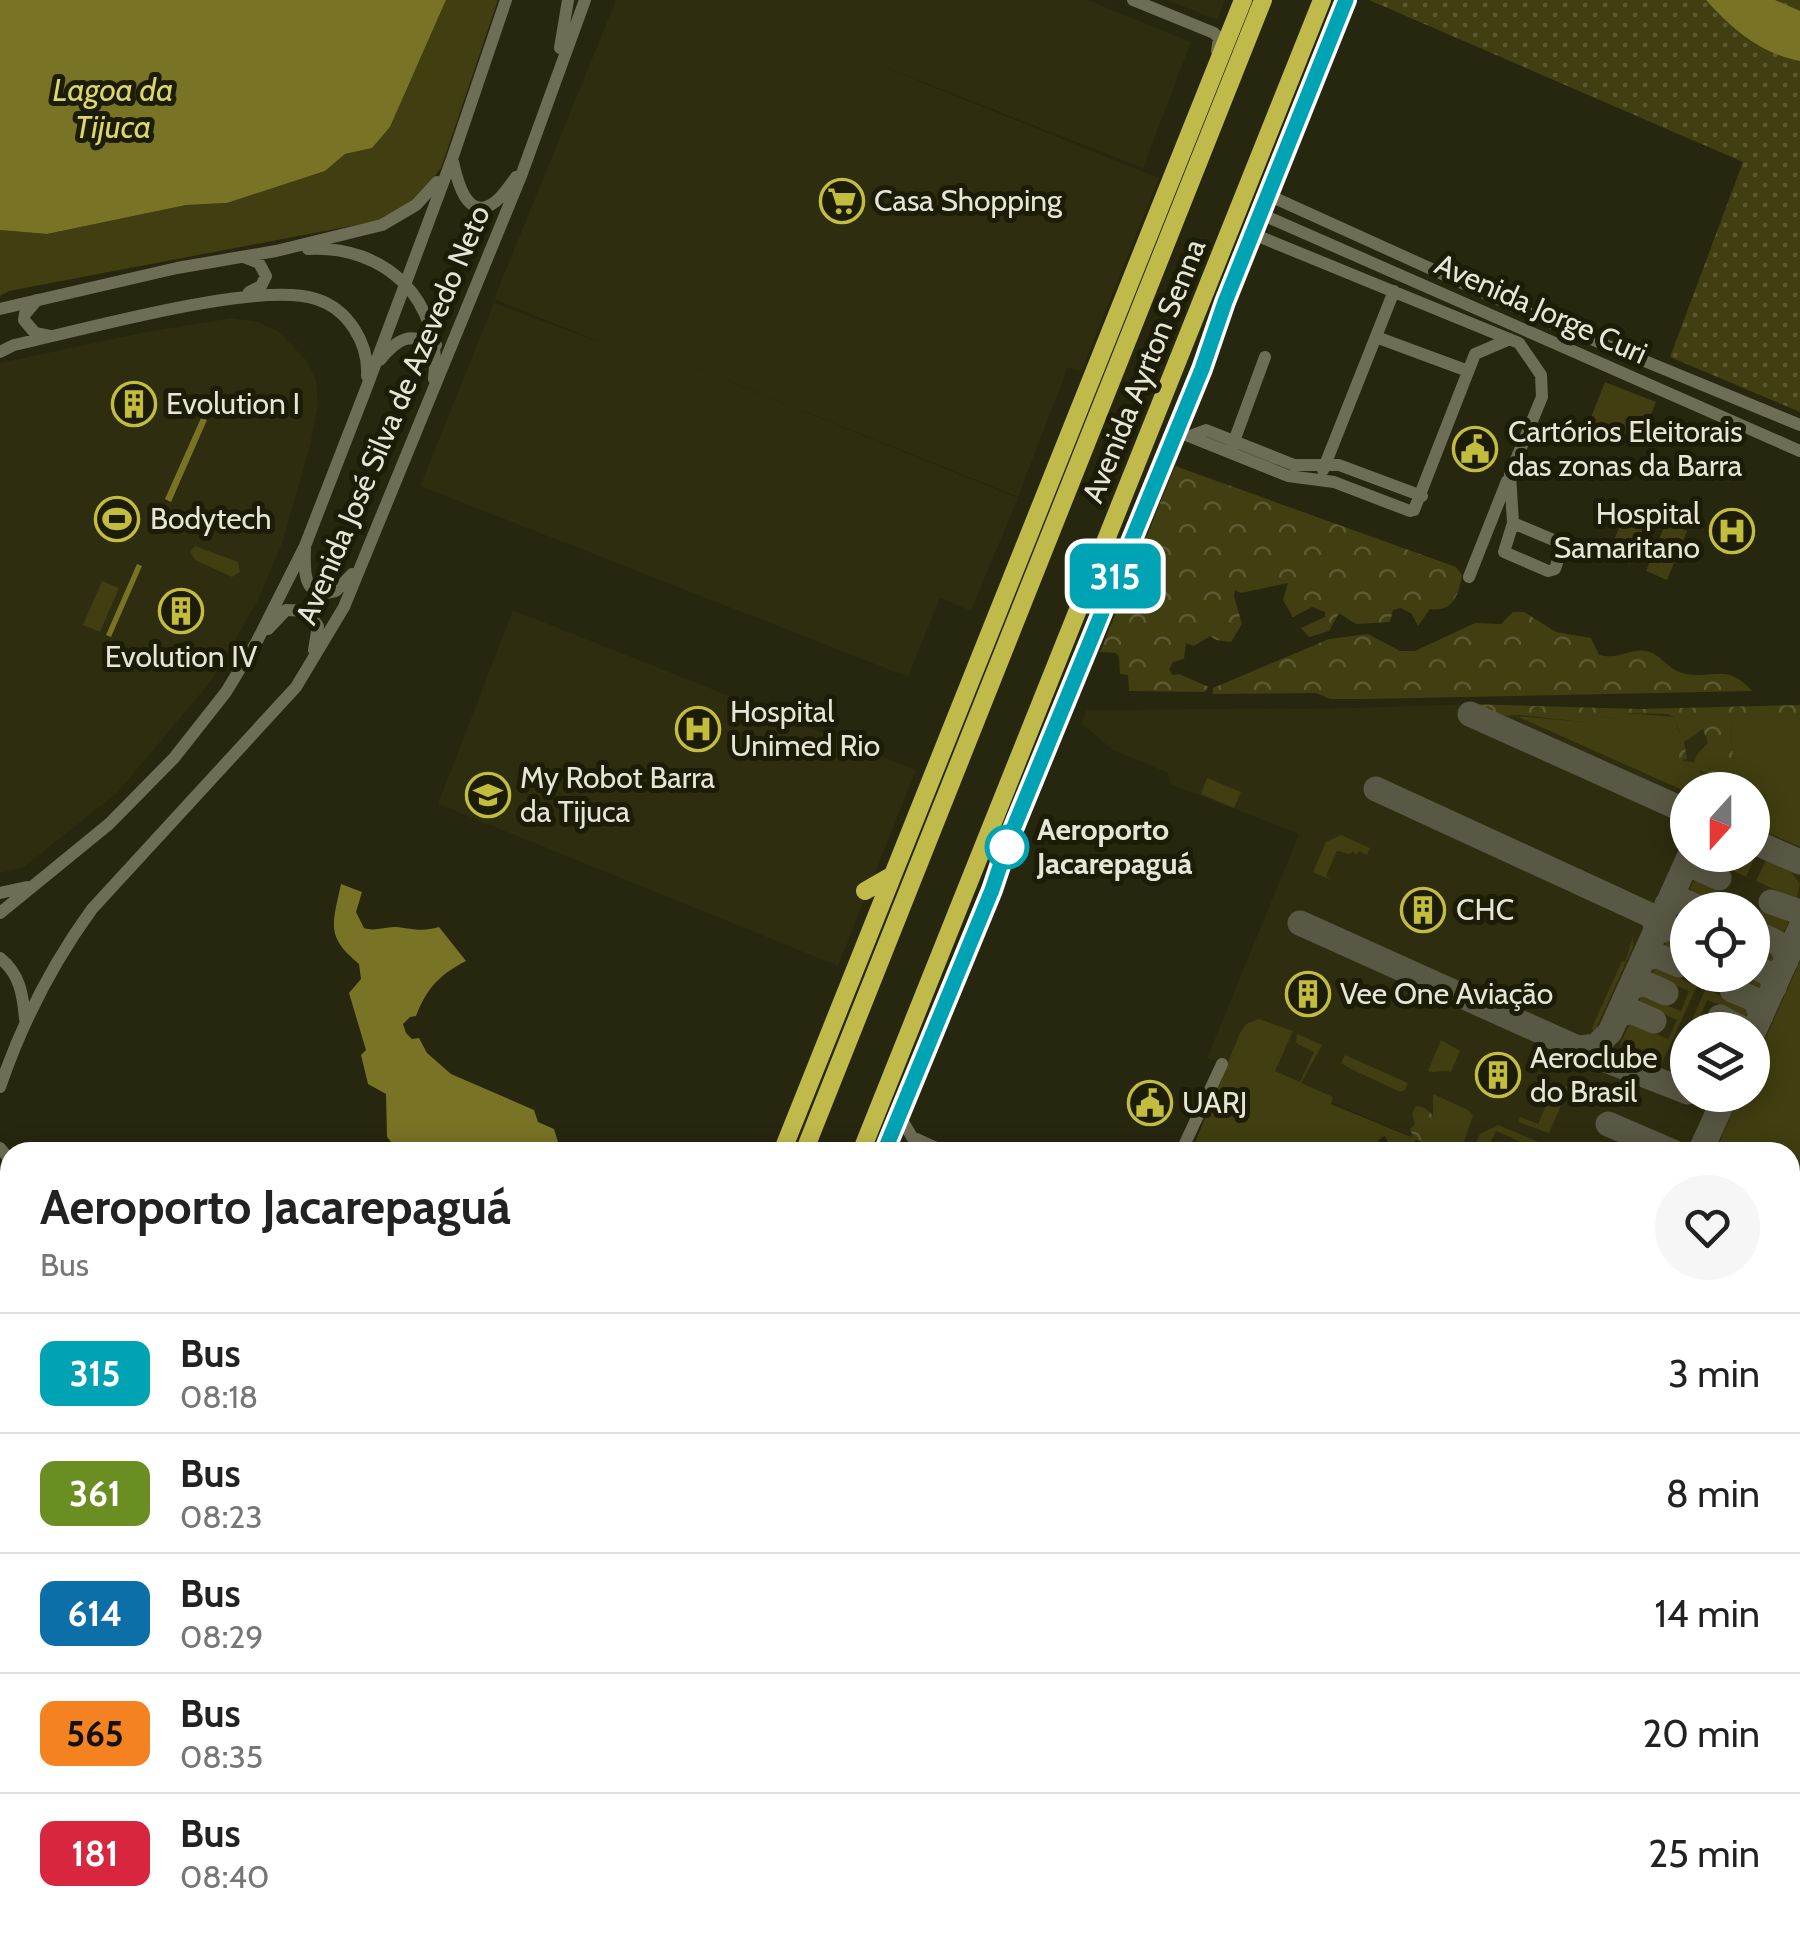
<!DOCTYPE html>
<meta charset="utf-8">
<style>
body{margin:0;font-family:Cabin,sans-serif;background:#f6f6f6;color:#222;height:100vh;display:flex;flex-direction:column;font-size:38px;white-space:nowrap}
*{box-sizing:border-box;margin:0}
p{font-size:32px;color:#767676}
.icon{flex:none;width:55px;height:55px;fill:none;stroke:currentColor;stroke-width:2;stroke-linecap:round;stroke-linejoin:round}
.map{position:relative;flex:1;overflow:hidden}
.side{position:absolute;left:0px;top:1142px;width:1800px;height:792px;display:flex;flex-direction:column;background:#fff;border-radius:30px 30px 0 0;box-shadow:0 5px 25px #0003}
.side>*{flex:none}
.badge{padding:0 20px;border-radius:15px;font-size:35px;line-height:65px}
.needle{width:65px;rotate:201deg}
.fabs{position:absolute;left:1670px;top:772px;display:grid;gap:20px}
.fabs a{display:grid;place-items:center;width:100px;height:100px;border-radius:50%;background:#fff;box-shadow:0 5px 25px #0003;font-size:50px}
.map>.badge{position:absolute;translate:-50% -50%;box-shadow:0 0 0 5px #fff}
.round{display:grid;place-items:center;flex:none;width:105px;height:105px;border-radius:52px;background:#f6f6f6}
.overview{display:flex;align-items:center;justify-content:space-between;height:170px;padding:0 40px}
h1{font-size:48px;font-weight:700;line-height:75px}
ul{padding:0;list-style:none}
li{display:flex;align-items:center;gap:30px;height:120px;padding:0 40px;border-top:2px solid #e0e0e0}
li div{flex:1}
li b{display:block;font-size:38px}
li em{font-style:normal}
li .badge{min-width:110px;font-weight:700;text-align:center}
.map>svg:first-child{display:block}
.built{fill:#2e2d0f;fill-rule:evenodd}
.grass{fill:#413e11}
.forest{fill:url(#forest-crowns)}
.park{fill:url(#park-dots)}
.water{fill:#787325}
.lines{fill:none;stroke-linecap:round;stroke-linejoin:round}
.taxiway{stroke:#595844;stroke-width:25}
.runway{stroke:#595844;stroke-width:62}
.minor{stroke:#6e6d55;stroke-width:12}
.highway{stroke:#c0ba4b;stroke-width:18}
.line-casing{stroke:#fff;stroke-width:22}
.line{stroke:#00a3b4;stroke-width:15}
.stop-dot{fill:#fff;stroke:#00a3b4;stroke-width:5}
.labels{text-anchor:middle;stroke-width:10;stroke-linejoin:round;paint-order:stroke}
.poi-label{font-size:30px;fill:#e6e5d8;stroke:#1d1c06;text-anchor:start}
.street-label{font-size:30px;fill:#e6e5d8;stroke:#1d1c06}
.stop-label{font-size:30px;font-weight:bold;fill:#e6e5d8;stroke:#1d1c06;text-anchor:start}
.water-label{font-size:32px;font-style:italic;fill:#dcd76c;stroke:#1d1c06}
</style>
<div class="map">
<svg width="1800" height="1934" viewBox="0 0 1800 1934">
<defs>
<pattern id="forest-crowns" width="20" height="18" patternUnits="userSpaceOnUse" patternTransform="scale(2.5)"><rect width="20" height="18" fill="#413e11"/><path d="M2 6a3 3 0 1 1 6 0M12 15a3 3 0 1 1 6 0" fill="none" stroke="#5c5a33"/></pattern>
<pattern id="park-dots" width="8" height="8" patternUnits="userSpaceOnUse" patternTransform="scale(2.5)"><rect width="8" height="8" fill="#413e11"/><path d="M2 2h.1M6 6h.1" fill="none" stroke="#5c5a33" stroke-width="1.8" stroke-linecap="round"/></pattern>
</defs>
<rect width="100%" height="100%" fill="#27260f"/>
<path class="built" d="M 616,0 L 1088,0 L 1191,42 L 1143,168 L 864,59 L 1159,178 L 1081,372 L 1068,367 L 1018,497 L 664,355 L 1018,498 L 971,611 L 940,598 L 908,677 L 420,486 L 494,303 L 605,344 L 494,299 Z
M 1167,0 L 1225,0 L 1217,20 Z
M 233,318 L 258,322 L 278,331 L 306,360 L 316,380 L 318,406 L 309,450 L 282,544 L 257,602 L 211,681 L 118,792 L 24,867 L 0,873 L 0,363 L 145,332 Z
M 513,610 L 916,770 L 838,966 L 438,804 Z
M 1467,704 L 1639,709 L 1730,707 L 1800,803 L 1800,1522 L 1790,1544 L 1790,1152 L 1460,1152 L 1433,1146 L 1231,1059 L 1228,1066 L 1207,1058 L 1299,834 L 1170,784 L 1168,773 L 1113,750 L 1081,723 L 1087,710 L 1355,708 ZM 1688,790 L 1752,790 L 1752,855 L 1688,855 ZM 1688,910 L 1752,910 L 1752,975 L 1688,975 ZM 1688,1030 L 1752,1030 L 1752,1095 L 1688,1095 Z
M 601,1925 L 781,1925 L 777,1934 L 597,1934 Z
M 1061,1925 L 1616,1925 L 1612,1934 L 1062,1934 Z"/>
<path class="grass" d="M 446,0 L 498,0 L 441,168 L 422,192 L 393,218 L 9,291 L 0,296 L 0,230 L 47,234 L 186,205 L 227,203 L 325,171 L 345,154 L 372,148 L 390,127 Z
M 1605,382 L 1656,402 L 1640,442 L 1589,422 Z
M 1627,508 L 1648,516 L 1630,564 L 1608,555 Z
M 1666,522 L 1687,531 L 1667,580 L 1646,571 Z
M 195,546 L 238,562 L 240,572 L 232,577 L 195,560 L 190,551 Z
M 102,581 L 119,588 L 100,632 L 83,625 Z
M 1626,713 L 1674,717 L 1680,734 L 1676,737 L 1683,761 L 1694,762 L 1701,773 L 1711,776 L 1726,790 L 1687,792 L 1516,716 L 1584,722 L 1593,715 L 1617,719 Z
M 1732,719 L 1800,719 L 1800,847 L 1753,826 L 1753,794 L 1762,795 C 1731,777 1730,752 1732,719 Z
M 1207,778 L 1241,792 L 1234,808 L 1201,794 Z
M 1341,835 L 1370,848 L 1367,855 L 1359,851 L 1356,855 L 1353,851 L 1350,854 L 1337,851 L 1326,876 L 1331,880 L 1313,872 L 1326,842 Z
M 1705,855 L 1755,855 L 1755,857 L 1731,910 L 1708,900 L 1704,906 L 1686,898 L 1697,874 L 1715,882 L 1713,889 L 1735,899 L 1746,877 L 1723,866 L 1720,872 L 1701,864 Z
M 1766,860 L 1791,872 L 1800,884 L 1795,907 L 1776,898 L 1778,891 L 1756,881 L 1745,903 L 1768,914 L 1771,908 L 1791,917 L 1780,940 L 1761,931 L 1763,926 L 1753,921 L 1752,910 L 1742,910 Z
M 1670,933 L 1687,941 L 1687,958 L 1682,956 L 1680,961 L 1661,953 Z
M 1633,937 L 1633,947 L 1594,1033 L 1592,1028 L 1622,961 L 1625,962 Z
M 1758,939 L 1777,948 L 1768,968 L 1753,960 L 1753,943 L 1756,944 Z
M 1658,961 L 1676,969 L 1674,975 L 1692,984 L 1697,975 L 1702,975 L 1662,1063 L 1620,1045 L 1633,1016 L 1651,1024 L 1649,1031 L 1668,1039 L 1677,1020 L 1658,1011 L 1655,1016 L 1636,1008 L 1645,989 L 1663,997 L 1661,1003 L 1681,1011 L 1689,991 L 1670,983 L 1667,989 L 1649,981 Z
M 1800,961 L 1800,1178 L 1790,1200 L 1790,1152 L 1715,1152 L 1740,1095 L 1752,1095 L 1753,1067 Z
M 1753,970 L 1765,975 L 1756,996 L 1736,987 L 1738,981 L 1725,975 L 1752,975 Z
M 1712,975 L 1719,975 L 1712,992 L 1730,1000 L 1733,995 L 1752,1003 L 1743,1023 L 1724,1015 L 1727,1008 L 1707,1000 L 1699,1019 L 1718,1028 L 1721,1023 L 1738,1030 L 1688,1030 L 1687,1074 L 1671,1066 Z
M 1259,1019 L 1293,1031 L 1275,1071 L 1300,1082 L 1314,1052 L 1296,1043 L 1297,1034 L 1322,1045 L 1301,1083 L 1333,1097 L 1331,1104 L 1416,1139 L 1410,1152 L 1401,1152 L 1404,1152 L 1403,1145 L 1390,1147 L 1385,1136 L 1378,1140 L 1383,1151 L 1380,1152 L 1371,1146 L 1365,1152 L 1191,1152 L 1240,1033 L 1246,1024 Z
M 1441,1040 L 1460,1051 L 1451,1072 C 1442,1069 1435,1074 1428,1071 Z
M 1345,1055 L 1408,1083 L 1405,1090 L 1400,1092 L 1349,1068 L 1341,1063 Z
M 1556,1082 L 1569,1087 L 1549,1133 L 1518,1122 L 1520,1117 L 1538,1124 Z
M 1433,1094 L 1468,1110 L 1473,1116 L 1460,1152 L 1448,1152 L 1422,1142 L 1433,1115 Z
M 1498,1125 L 1544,1144 L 1541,1151 L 1496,1131 L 1486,1152 L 1471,1152 L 1480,1134 Z
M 1800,1300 L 1800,1446 L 1793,1445 L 1790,1454 L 1790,1322 Z
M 1800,1451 L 1800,1934 L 1587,1934 L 1591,1925 L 1790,1925 L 1790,1475 Z
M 1368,1925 L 1466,1925 L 1462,1934 L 1364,1934 Z
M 1520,1925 L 1587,1925 L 1583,1934 L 1516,1934 Z"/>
<path class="forest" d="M 1175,466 L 1456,567 L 1462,575 C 1459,595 1452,613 1430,609 L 1418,626 L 1412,614 L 1401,608 L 1393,610 L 1390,622 L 1356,624 L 1339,613 L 1329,631 L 1309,637 L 1301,628 L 1325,617 L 1325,612 L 1312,607 L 1293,617 L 1283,600 L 1288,583 L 1241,593 L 1235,590 L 1234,596 L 1242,624 L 1231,642 L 1216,640 L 1210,636 L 1194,646 L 1186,643 L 1184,659 L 1173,662 L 1169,670 L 1173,675 L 1179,674 L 1209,687 L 1204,692 L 1129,691 L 1128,675 L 1120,674 L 1119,657 L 1116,653 L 1100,652 Z
M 1513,612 L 1524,612 L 1556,632 L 1591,638 L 1599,655 C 1619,660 1628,649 1645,651 C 1661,653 1668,671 1686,674 C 1717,679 1726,663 1752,691 L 1365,699 L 1330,699 L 1316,693 L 1213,694 L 1213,688 L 1329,639 L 1368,634 L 1400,651 L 1415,651 L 1475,623 L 1501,624 Z
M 1467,704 L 1639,709 L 1800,705 L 1800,719 L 1732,720 C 1730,754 1732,778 1764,796 L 1753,794 L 1752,790 L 1726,790 L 1711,776 L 1697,769 L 1694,762 L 1698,753 L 1708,743 L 1703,729 L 1684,742 L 1687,759 L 1678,760 L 1664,753 L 1666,737 L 1680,733 L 1674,717 L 1668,714 L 1626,713 L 1617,719 L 1593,715 L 1584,722 L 1519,715 L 1506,716 L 1490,711 L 1473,710 Z
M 1416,1106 C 1428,1106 1437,1118 1437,1130 L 1428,1145 L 1414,1139 L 1415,1150 L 1412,1152 L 1406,1147 L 1405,1141 L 1413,1136 L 1410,1129 L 1415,1124 L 1412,1114 Z
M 781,1925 L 1112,1925 L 1102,1934 L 777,1934 Z"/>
<path class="park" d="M 1369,0 L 1800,0 L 1800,412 L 1670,357 L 1743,162 Z"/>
<path class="water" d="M 0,0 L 446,0 L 390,127 L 372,148 L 345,154 L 325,171 L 227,203 L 186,205 L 47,234 L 0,230 Z
M 1706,0 L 1775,0 L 1800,11 L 1800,61 C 1761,54 1732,29 1706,0 Z
M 201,418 L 207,420 L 171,502 L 165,499 Z
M 137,564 L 142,566 L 111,637 L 106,635 Z
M 341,884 L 362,892 L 356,912 L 364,928 C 376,932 385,926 397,927 C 414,929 422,932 439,927 L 466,961 C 439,975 427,988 416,1016 L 410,1017 L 403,1024 L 406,1033 L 412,1039 L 419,1038 L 427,1053 L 451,1074 L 534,1110 L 538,1122 L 554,1129 L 558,1142 L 554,1152 L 432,1152 L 391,1142 L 387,1137 L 386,1094 L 368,1084 L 361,1055 L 366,1050 L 349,993 L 361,979 L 359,964 C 326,936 332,926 341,884 Z"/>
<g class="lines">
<path class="taxiway" d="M 1470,714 L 1688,812
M 1376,789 L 1650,915 L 1656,923 L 1655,933 L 1669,928
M 1752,841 L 1800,862
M 1690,855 L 1695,867 L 1719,878
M 1771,902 L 1800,912
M 1667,904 L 1681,900 L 1704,910
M 1300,923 L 1593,1055 L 1688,1092
M 1758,934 C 1771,940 1787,943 1786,961
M 1643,960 L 1656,955 L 1679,965
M 1752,965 L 1771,975 L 1774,988
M 1630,988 L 1644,983 L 1666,993
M 1732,990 L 1756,1000 L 1761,1016
M 1618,1015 L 1631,1011 L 1654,1021
M 1720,1017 L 1745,1030
M 1752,1035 L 1800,929
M 1580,1048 L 1596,1046 L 1610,1032 L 1690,855
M 1608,1124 L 1673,1152
M 1700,1152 L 1726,1095
M 1350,1934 L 1354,1925"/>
<path class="runway" d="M 1790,1261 L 1800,1239
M 1488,1934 L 1492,1925"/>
<path class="minor" d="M 1133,0 L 1214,33 L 1219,38 L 1217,51
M 560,48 L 568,0
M 453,162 C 457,180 467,223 495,202 C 503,196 510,185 516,177
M 1268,195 L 1533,315 L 1800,425
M 1261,214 L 1800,451
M 1253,234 L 1519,343 L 1541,375 L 1542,397 L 1510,474 L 1513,523 L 1504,552 L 1548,571 L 1555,569 L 1563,544 L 1513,523
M 308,249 C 386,245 443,300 434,379
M 246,258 L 259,263 L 266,276 L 261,286 L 249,292
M 37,300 L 25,314 L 24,320 L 35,333 L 50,336
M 0,309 L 177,268 L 276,251 L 382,225 L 416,205 L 437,182
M 1376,337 L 1468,371
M 0,352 L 14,345 C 80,331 257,280 316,299 C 348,309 369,343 367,376
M 380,360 C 398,338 409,332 436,345
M 1176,431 L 1288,476 L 1334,482 L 1410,511 L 1414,510 L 1475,354 L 1510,339
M 1190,436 L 1206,430 L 1294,465 L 1339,465 L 1422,496
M 1233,444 L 1265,357
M 1323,470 L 1394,291
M 305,549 C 304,572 303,600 336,591 L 352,574
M 1469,577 L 1507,481
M 268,629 L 286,610 L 307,611 L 318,626 L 314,650
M 0,893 L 27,887
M 0,913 L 109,824 L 174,758 L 226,692 L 257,641 L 305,546 L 366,389 L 452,159 L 506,0
M 0,958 C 20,974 23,995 25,1019
M 0,1087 C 22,1023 52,964 92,909 L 296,687 L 344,607 L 521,176 L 585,0
M 899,1115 L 912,1137 L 945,1152
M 0,1148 L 10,1160
M 889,1152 L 914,1152
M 1181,1152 L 1222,1064
M 0,1263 L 10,1268
M 0,1841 L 10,1845
M 209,1925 L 231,1934"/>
<path class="highway" d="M 865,891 L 891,876
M 782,1152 L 1243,0
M 804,1152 L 1263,0
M 861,1152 L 1322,0
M 884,1152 L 1201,369 L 1225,302 L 1346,0
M 472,1934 L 476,1925
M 492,1934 L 496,1925
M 556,1934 L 560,1925
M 572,1934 L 575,1925"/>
</g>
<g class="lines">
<defs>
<path id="line" d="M 884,1152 L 992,890 L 1009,839 L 1202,369 L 1225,302 L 1346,0"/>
</defs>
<use href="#line" class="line-casing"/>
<use href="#line" class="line"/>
</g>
<defs>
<symbol id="supermarket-ring" viewBox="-11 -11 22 22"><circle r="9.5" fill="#1d1c06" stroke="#c3bd3e" stroke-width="1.5"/><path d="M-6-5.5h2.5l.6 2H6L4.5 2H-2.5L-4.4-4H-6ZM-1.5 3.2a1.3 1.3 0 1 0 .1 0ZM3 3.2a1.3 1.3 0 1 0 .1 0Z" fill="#c3bd3e"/></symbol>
<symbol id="building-ring" viewBox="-11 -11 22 22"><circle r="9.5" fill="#1d1c06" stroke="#c3bd3e" stroke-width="1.5"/><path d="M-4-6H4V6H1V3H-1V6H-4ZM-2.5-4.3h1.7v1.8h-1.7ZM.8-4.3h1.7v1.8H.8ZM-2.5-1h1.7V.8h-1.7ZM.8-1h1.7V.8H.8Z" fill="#c3bd3e"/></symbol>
<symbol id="civic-ring" viewBox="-11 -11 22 22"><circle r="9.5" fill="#1d1c06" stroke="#c3bd3e" stroke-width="1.5"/><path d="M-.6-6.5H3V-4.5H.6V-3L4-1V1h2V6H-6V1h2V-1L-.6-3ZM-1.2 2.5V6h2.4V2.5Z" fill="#c3bd3e"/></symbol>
<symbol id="stadium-ring" viewBox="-11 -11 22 22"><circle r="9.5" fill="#1d1c06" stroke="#c3bd3e" stroke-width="1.5"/><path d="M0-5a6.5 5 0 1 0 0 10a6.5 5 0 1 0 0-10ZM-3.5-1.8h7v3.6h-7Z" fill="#c3bd3e"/></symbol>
<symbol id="hospital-ring" viewBox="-11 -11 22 22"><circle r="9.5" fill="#1d1c06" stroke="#c3bd3e" stroke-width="1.5"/><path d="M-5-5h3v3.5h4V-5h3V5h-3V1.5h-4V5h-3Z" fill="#c3bd3e"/></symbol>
<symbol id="school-ring" viewBox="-11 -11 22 22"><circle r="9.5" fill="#1d1c06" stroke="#c3bd3e" stroke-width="1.5"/><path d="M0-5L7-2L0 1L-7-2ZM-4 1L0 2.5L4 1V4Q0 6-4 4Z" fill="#c3bd3e"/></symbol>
</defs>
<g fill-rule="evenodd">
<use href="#supermarket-ring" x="817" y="176" width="50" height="50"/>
<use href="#building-ring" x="109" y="379" width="50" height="50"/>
<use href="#civic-ring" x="1450" y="424" width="50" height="50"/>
<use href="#stadium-ring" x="92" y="494" width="50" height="50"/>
<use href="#hospital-ring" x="1707" y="506" width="50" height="50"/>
<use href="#building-ring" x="156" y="586" width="50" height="50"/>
<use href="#hospital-ring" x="673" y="704" width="50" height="50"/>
<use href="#school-ring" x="463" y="770" width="50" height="50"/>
<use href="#building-ring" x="1398" y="885" width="50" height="50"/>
<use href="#building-ring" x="1283" y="969" width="50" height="50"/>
<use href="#building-ring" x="1473" y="1050" width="50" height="50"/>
<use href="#civic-ring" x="1125" y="1078" width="50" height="50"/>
</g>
<circle class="stop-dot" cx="1007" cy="847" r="20"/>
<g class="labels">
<g class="poi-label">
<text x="874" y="211">Casa Shopping</text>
<text x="166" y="414">Evolution I</text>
<text x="1508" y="442">Cartórios Eleitorais<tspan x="1508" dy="34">das zonas da Barra</tspan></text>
<text x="1700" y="524" text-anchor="end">Hospital<tspan x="1700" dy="34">Samaritano</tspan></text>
<text x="150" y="529">Bodytech</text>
<text x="181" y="667" text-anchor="middle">Evolution IV</text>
<text x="730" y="722">Hospital<tspan x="730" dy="34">Unimed Rio</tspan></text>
<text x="520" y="788">My Robot Barra<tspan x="520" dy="34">da Tijuca</tspan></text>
<text x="1456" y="920">CHC</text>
<text x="1340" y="1004">Vee One Aviação</text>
<text x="1530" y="1068">Aeroclube<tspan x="1530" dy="34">do Brasil</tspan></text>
<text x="1182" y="1113">UARJ</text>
</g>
<g class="street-label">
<text transform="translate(1541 309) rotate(24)" y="10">Avenida Jorge Curi</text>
<text transform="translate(1144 371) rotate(-68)" y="10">Avenida Ayrton Senna</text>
<text transform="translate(393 415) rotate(-67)" y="10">Avenida José Silva de Azevedo Neto</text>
</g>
<g class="stop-label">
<text x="1037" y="840">Aeroporto<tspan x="1037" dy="34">Jacarepaguá</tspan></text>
</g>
<g class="water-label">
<text x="113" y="101">Lagoa da<tspan x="113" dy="37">Tijuca</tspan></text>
</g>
</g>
</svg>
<div class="fabs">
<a><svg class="needle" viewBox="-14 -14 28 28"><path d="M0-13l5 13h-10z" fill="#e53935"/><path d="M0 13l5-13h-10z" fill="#767676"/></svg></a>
<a><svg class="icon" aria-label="locate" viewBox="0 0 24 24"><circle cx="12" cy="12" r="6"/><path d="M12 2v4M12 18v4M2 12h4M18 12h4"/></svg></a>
<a><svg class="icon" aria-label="layers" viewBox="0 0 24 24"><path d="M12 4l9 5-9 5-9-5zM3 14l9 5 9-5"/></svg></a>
</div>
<b class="badge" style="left:1115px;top:576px;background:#00a3b4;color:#fff">315</b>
<section class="side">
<div class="overview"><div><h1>Aeroporto Jacarepaguá</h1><p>Bus</p></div><a class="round"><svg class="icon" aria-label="heart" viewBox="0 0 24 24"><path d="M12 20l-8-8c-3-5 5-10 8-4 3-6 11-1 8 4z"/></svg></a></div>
<ul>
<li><span class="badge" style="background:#00a3b4;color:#fff">315</span><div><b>Bus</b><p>08:18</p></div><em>3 min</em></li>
<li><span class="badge" style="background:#6b8e23;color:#fff">361</span><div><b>Bus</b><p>08:23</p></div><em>8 min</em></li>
<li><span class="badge" style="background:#0d6fa8;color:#fff">614</span><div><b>Bus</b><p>08:29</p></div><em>14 min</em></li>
<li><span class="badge" style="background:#f58220;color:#111">565</span><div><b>Bus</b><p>08:35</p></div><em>20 min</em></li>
<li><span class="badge" style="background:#d7263d;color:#fff">181</span><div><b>Bus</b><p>08:40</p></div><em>25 min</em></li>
</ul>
</section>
</div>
